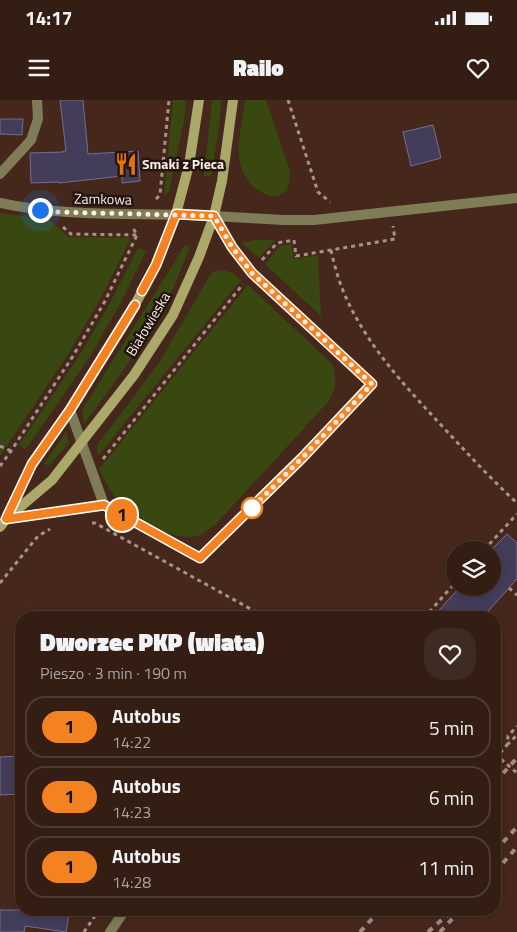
<!DOCTYPE html>
<html lang="pl">
<meta charset="utf-8">
<style>
body{margin:0;font-family:"Titillium Web",sans-serif;background:#3f2b22;color:#f1f3f6;height:100vh;display:flex;flex-direction:column;font-size:19px;white-space:nowrap}
*{box-sizing:border-box;margin:0}
p{font-size:16px;color:#a9a2a0}
.icon{flex:none;width:28px;height:28px;fill:none;stroke:currentColor;stroke-width:2;stroke-linecap:round;stroke-linejoin:round}
.map{position:relative;flex:1;overflow:hidden}
.sheet{position:absolute;left:15px;top:511px;width:486px;height:305px;display:flex;flex-direction:column;background:#341e14;border-radius:20px;box-shadow:0 2px 8px #0003,0 0 0 1px #4e3c34}
.sheet>*{flex:none}
.badge{padding:0 10px;border-radius:16px;font-size:18px;line-height:32px}
.buttons{position:absolute;left:446px;top:441px;display:grid;gap:10px}
.buttons a{display:grid;place-items:center;width:55px;height:55px;border-radius:50%;background:#341e14;box-shadow:0 2px 8px #0003,0 0 0 1px #4e3c34;font-size:25px}
.you{position:absolute;width:25px;height:25px;margin:-12px;border:4px solid #fff;border-radius:50%;background:#1a73e8;box-shadow:0 0 0 8px #1a73e833}
.map>.badge{position:absolute;translate:-50% -50%;box-shadow:0 0 0 2px #fff}
.round{display:grid;place-items:center;flex:none;width:52px;height:52px;border-radius:20px;background:#3f2b22}
.headline{display:flex;align-items:center;justify-content:space-between;height:85px;padding:0 25px}
h1{font-size:24px;font-weight:800;line-height:38px}
ul{padding:0;list-style:none}
li{display:flex;align-items:center;gap:15px;height:62px;margin:0 10px 8px;padding:0 15px;border:2px solid #4e3c34;border-radius:20px}
li div{flex:1}
li b{display:block;font-size:19px}
li em{font-style:normal}
li .badge{min-width:55px;font-weight:700;text-align:center}
.status{display:flex;justify-content:space-between;align-items:center;height:35px;padding:0 25px;background:#341e14;direction:ltr}
.status svg{height:14px;fill:currentColor}
header{display:flex;justify-content:space-between;align-items:center;height:65px;padding:0 25px;background:#341e14;font-size:22px;font-weight:800}
.map>svg:first-child{display:block}
.green{fill:#394811}
.building{fill:#433d5a;stroke:#756f8e}
.lines{fill:none;stroke-linecap:round;stroke-linejoin:round}
.path{stroke:#a89389;stroke-width:3;stroke-dasharray:4 4;stroke-linecap:butt}
.service{stroke:#7e7d57;stroke-width:10}
.minor{stroke:#7e7d57;stroke-width:10}
.secondary{stroke:#aaa96a;stroke-width:10}
.rail{stroke:#a18b81;stroke-width:4;stroke-dasharray:6 6;stroke-linecap:butt}
.path-bridge{stroke:#a89389;stroke-width:3;stroke-dasharray:4 4;stroke-linecap:butt}
.line-casing{stroke:#fff;stroke-width:11}
.line{stroke:#f58220;stroke-width:8}
.walk{stroke:#fdeee7;stroke-width:5;stroke-dasharray:0 9}
.stop-dot{fill:#fff;stroke:#f58220;stroke-width:2.5}
.labels{text-anchor:middle;stroke-width:5;stroke-linejoin:round;paint-order:stroke}
.poi-label{font-size:14px;font-weight:bold;fill:#fdeee7;stroke:#22150f;text-anchor:start}
.street-label{font-size:14px;fill:#fdeee7;stroke:#22150f}
</style>
<div class="status"><b>14:17</b><svg viewBox="0 0 49 12"><path d="M0 12V9h3v3zM5 12V6h3v6zM10 12V3h3v9zM15 12V0h3v12zM26 1h20v11H26zM47 4h2v5h-2z"/></svg></div>
<header><svg class="icon" aria-label="menu" viewBox="0 0 24 24"><path d="M4 6h16M4 12h16M4 18h16"/></svg>Railo<svg class="icon" aria-label="heart" viewBox="0 0 24 24"><path d="M12 20l-8-8c-3-5 5-10 8-4 3-6 11-1 8 4z"/></svg></header>
<div class="map">
<svg width="517" height="832" viewBox="0 0 517 832">
<rect width="100%" height="100%" fill="#45281b"/>
<path class="green" d="M 173,0 L 186,0 L 184,21 L 169,91 L 164,97 Z
M 212,0 L 221,0 L 220,21 L 211,77 L 204,76 Z
M 245,0 L 266,0 L 290,71 C 291,113 252,95 242,70 C 234,48 243,22 245,0 Z
M 0,113 L 48,119 L 69,137 L 131,138 L 101,198 L 67,256 L 0,356 Z
M 255,140 L 275,140 L 259,158 L 242,143 Z
M 291,144 L 294,159 L 318,155 L 321,216 L 265,164 L 280,146 Z
M 185,145 L 190,147 C 184,162 178,178 171,192 C 146,239 116,282 84,324 L 82,314 L 84,307 Z
M 138,148 L 146,151 L 119,206 L 89,258 L 26,349 L 19,345 L 81,253 L 110,203 Z
M 222,170 L 233,173 L 241,180 L 98,356 L 97,345 L 130,302 L 160,261 L 212,172 Z
M 248,185 L 332,264 C 337,281 337,286 328,302 L 214,426 C 209,429 203,434 198,436 C 173,442 136,419 120,402 C 110,392 105,381 99,369 Z
M 66,332 L 69,343 L 49,366 L 44,364 Z"/>
<path class="building" d="M 60,0 L 83,0 L 88,54 L 138,51 L 140,81 L 122,83 L 122,76 L 59,83 L 59,82 L 31,83 L 30,53 L 63,52 L 63,51 L 66,51 Z
M 0,19 L 23,19 L 22,35 L 0,34 Z
M 433,25 L 441,58 L 411,66 L 403,32 Z
M 507,434 L 517,443 L 517,479 L 482,518 L 432,518 L 459,488 L 492,488 L 492,449 Z
M 21,656 L 21,694 L 0,695 L 0,657 Z
M 0,810 L 70,810 L 66,832 L 25,826 L 24,832 L 0,832 Z"/>
<g class="lines">
<path class="path" d="M 288,0 L 318,92 L 330,102
M 156,99 L 160,95 L 169,0
M 63,127 L 71,134 L 137,135
M 331,150 C 333,160 336,170 339,180 C 359,237 402,283 442,326 C 467,353 491,379 517,403
M 262,160 L 277,143 L 294,140 L 296,156 L 395,139 L 393,126
M 0,346 L 11,351
M 103,359 L 243,184
M 0,366 L 11,351 L 73,256 L 105,201 L 137,135 L 133,128
M 92,423 L 95,423 L 267,518
M 484,450 L 517,414
M 0,483 L 38,436 L 50,429
M 509,488 L 517,495
M 424,518 L 455,483
M 507,645 L 517,635
M 495,659 L 507,645 L 508,636 L 517,626
M 84,832 L 99,810"/>
<path class="service" d="M 0,74 L 31,40 L 38,19 L 37,0
M 214,116 L 283,120 L 314,120 L 517,98
M 70,310 L 104,405
M 6,419 L 104,405 L 201,458 L 302,358 L 372,284 L 252,173 L 232,147 L 214,116"/>
<path class="minor" d="M 0,103 C 68,118 144,112 214,116
M 110,832 L 125,810"/>
<path class="secondary" d="M 7,416 L 32,364 L 70,310 L 128,218 L 156,165 L 176,114 L 189,65 L 199,0
M 0,427 L 6,419 L 52,380 L 134,275 L 173,215 L 199,157 L 214,116 L 222,81 L 233,0"/>
<path class="rail" d="M 495,682 L 517,658
M 495,751 L 517,727
M 495,772 L 517,747
M 360,832 L 380,810
M 428,832 L 453,810
M 440,832 L 454,817"/>
<path class="path-bridge" d="M 495,654 L 517,673"/>
</g>
<g class="lines">
<defs>
<path id="line" d="M 135,205 L 70,310 L 32,364 L 6,419 L 104,405 L 200,458 L 302,358 L 372,284 L 252,173 L 232,147 L 214,116 L 176,114 L 156,165 L 142,191"/>
</defs>
<use href="#line" class="line-casing"/>
<use href="#line" class="line"/>
<path class="walk" d="M 40,110 L 59,112 L 214,116 L 232,147 L 252,173 L 372,284 L 302,358 L 252,408"/>
</g>
<defs>
<symbol id="restaurant-bare" viewBox="-9 -9 18 18"><path d="M-5-6h1v4h1v-4h1v4h1v-4h1v5L-1.5 .5V6h-2V.5L-5-1ZM5-6V6H3V1.5H1.5Q1.5-4 5-6Z" fill="#e8710a" stroke="#22150f" stroke-width="2.5" paint-order="stroke"/></symbol>
</defs>
<g fill-rule="evenodd">
<use href="#restaurant-bare" x="110" y="48" width="32" height="32"/>
</g>
<circle class="stop-dot" cx="252" cy="408" r="10"/>
<g class="labels">
<g class="poi-label">
<text x="142" y="69">Smaki z Pieca</text>
</g>
<g class="street-label">
<text transform="translate(103 99) rotate(1)" y="5">Zamkowa</text>
<text transform="translate(148 224) rotate(-59)" y="5">Białowieska</text>
</g>
</g>
</svg>
<div class="buttons">
<a><svg class="icon" aria-label="layers" viewBox="0 0 24 24"><path d="M12 4l9 5-9 5-9-5zM3 14l9 5 9-5"/></svg></a>
</div>
<div class="you" style="left:40px;top:110px"></div>
<b class="badge" style="left:122px;top:415px;background:#f58220;color:#111">1</b>
<section class="sheet">
<div class="headline"><div><h1>Dworzec PKP (wiata)</h1><p>Pieszo · 3 min · 190 m</p></div><a class="round"><svg class="icon" aria-label="heart" viewBox="0 0 24 24"><path d="M12 20l-8-8c-3-5 5-10 8-4 3-6 11-1 8 4z"/></svg></a></div>
<ul>
<li><span class="badge" style="background:#f58220;color:#111">1</span><div><b>Autobus</b><p>14:22</p></div><em>5 min</em></li>
<li><span class="badge" style="background:#f58220;color:#111">1</span><div><b>Autobus</b><p>14:23</p></div><em>6 min</em></li>
<li><span class="badge" style="background:#f58220;color:#111">1</span><div><b>Autobus</b><p>14:28</p></div><em>11 min</em></li>
</ul>
</section>
</div>
